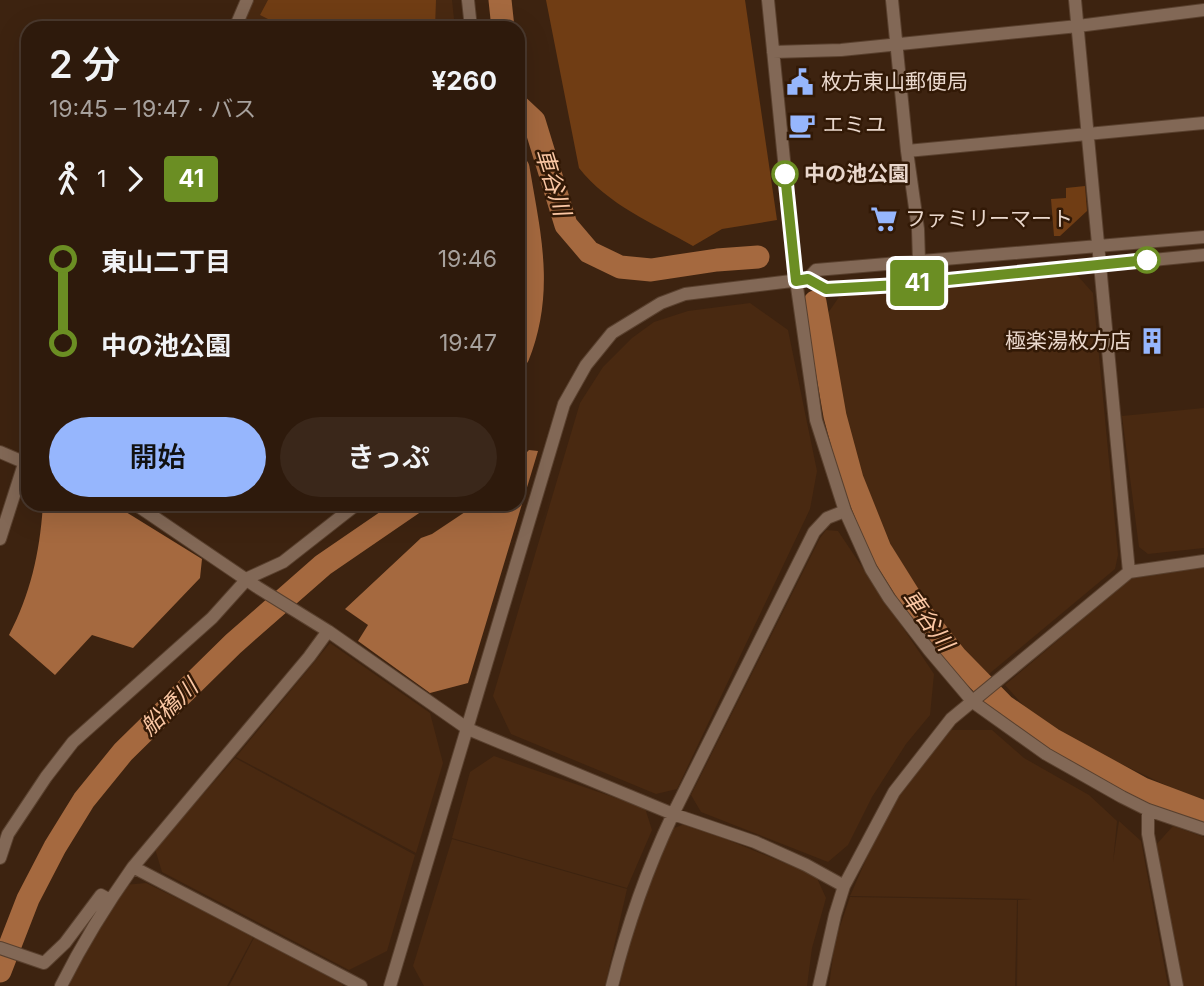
<!DOCTYPE html>
<html lang="ja">
<meta charset="utf-8">
<style>
body{margin:0;font-family:Inter,"Noto Sans JP",sans-serif;background:#3a271a;color:#f1f3f6;height:100vh;display:flex;flex-direction:column;font-size:26px;white-space:nowrap}
*{box-sizing:border-box;margin:0}
p{font-size:23px;color:#a7a19d}
.icon{flex:none;width:38px;height:38px;fill:none;stroke:currentColor;stroke-width:2;stroke-linecap:round;stroke-linejoin:round}
.map{position:relative;flex:1;overflow:hidden}
.side{position:absolute;left:21px;top:21px;width:504px;height:490px;display:flex;flex-direction:column;background:#2e1a0c;border-radius:21px;box-shadow:0 7px 28px #0002,0 0 0 2px #49382d}
.side>*{flex:none}
.badge{padding:0 14px;border-radius:5px;font-size:24px;line-height:46px}
.map>.badge{position:absolute;translate:-50% -50%;box-shadow:0 0 0 4px #fff}
.legs{display:flex;align-items:center;gap:10px;height:77px;padding:0 28px;font-size:23px}
.legs p{margin-inline-start:auto}
.headline{display:flex;align-items:center;justify-content:space-between;height:119px;padding:0 28px}
h1{font-size:38px;font-weight:600;line-height:52px}
.primary-button{display:flex;gap:14px;margin-top:auto;padding:14px 28px}
.primary-button a{flex:1;height:80px;border-radius:42px;background:#96b6fd;color:#111;font-size:28px;font-weight:600;line-height:80px;text-align:center}
.primary-button a+a{background:#3a271a;color:#f1f3f6}
ul{padding:0 28px;list-style:none}
li{display:flex;align-items:center;gap:24px;height:84px;font-size:26px}
li i{display:grid;place-items:center;width:10px;height:100%;margin:0 9px;background:currentColor}
li i::after{content:'';width:18px;height:18px;margin:-9px;border:5px solid;border-radius:50%;background:#2e1a0c}
li p{margin-inline-start:auto}
li:first-child i{background:linear-gradient(#0000 50%,currentColor 0)}
li:last-child i{background:linear-gradient(currentColor 50%,#0000 0)}
.map>svg:first-child{display:block}
.built{fill:#492911}
.green{fill:#703d14}
.water{fill:#a5693f}
.lines{fill:none;stroke-linecap:round;stroke-linejoin:round}
.river{stroke:#a5693f;stroke-width:23}
.minor-casing{stroke:#59402e;stroke-width:14}
.minor{stroke:#826856;stroke-width:12}
.line-1-casing{stroke:#fff;stroke-width:16}
.line-1{stroke:#6b8e23;stroke-width:10}
.stop-1-dot{fill:#fff;stroke:#6b8e23;stroke-width:3.5}
.labels{text-anchor:middle;stroke-width:5;stroke-linejoin:round;paint-order:stroke}
.poi-label{font-size:21px;fill:#e9d7cc;stroke:#321906;text-anchor:start}
.stop-label{font-size:21px;font-weight:bold;fill:#e9d7cc;stroke:#321906;text-anchor:start}
.water-label{font-size:23px;font-style:italic;fill:#fbc7a4;stroke:#321906}
</style>
<div class="map">
<svg width="1204" height="986" viewBox="0 0 1204 986">
<rect width="100%" height="100%" fill="#3d2310"/>
<path class="built" d="M 253,0 L 452,0 L 455,28 L 240,28 Z
M 1077,275 L 1093,293 L 1118,555 L 1115,569 L 989,674 L 978,674 L 928,608 L 892,547 L 863,478 L 841,404 L 828,313 L 841,294 Z
M 750,303 L 788,330 L 817,471 L 810,509 L 677,789 L 656,794 L 511,734 L 493,696 L 580,403 L 603,367 L 632,338 L 654,322 L 688,311 Z
M 1204,408 L 1204,548 L 1148,554 L 1139,547 L 1122,416 Z
M 826,530 L 838,531 L 934,674 L 930,715 L 906,744 L 872,797 L 848,845 L 828,862 L 701,812 L 691,795 L 820,538 Z
M 1204,566 L 1204,800 L 1174,789 L 1096,752 L 1030,713 L 1005,685 L 1133,577 Z
M 330,643 L 430,713 L 443,763 L 416,853 L 236,757 Z
M 946,730 L 992,730 L 1024,758 L 1089,795 L 1117,821 L 1113,862 L 1119,821 L 1141,841 L 1168,986 L 1017,986 L 1018,900 L 1032,899 L 850,896 L 883,821 L 899,792 Z
M 494,756 L 645,808 L 652,830 L 627,888 L 452,838 L 470,772 Z
M 235,758 L 415,855 L 387,951 L 349,970 L 162,872 L 155,849 Z
M 687,823 L 816,876 L 826,898 L 812,948 L 807,986 L 620,986 L 625,953 L 657,857 L 672,829 Z
M 1173,826 L 1204,837 L 1204,986 L 1183,986 L 1155,846 Z
M 452,839 L 627,889 L 605,986 L 424,986 L 413,966 Z
M 146,883 L 254,936 L 227,986 L 66,986 L 124,885 Z
M 850,897 L 1017,900 L 1015,986 L 829,986 L 835,941 Z
M 255,936 L 342,984 L 343,986 L 229,986 Z"/>
<path class="green" d="M 268,0 L 436,0 L 435,28 L 286,28 L 260,15 Z
M 546,0 L 745,0 L 777,220 L 722,229 L 693,246 C 653,223 608,205 579,168 Z
M 1085,186 L 1087,211 L 1060,236 L 1054,236 L 1051,199 L 1066,198 L 1066,188 Z"/>
<path class="water" d="M 529,450 L 538,451 L 468,683 L 430,693 L 358,641 L 368,625 L 345,609 L 421,538 L 432,534 L 477,504 L 518,504 L 518,461 Z
M 43,504 L 113,504 L 202,559 L 200,578 L 133,648 L 92,635 L 55,675 L 9,635 C 31,593 40,551 43,504 Z"/>
<g class="lines">
<path class="river" d="M 500,0 L 503,28
M 518,106 L 534,121 L 566,225 L 589,252 L 620,267 L 651,270 L 717,260 L 758,257
M 518,168 C 529,234 544,291 518,356
M 815,302 L 835,416 L 852,479 L 880,549 L 915,605 L 956,657 L 1004,706 L 1052,739 L 1143,789 L 1204,812
M 0,971 L 28,899 L 55,847 L 84,800 L 123,752 L 233,644 L 323,565 L 412,504"/>
<defs>
<path id="minor" d="M 468,0 L 471,28
M 768,0 L 796,280 L 816,420 L 845,511 L 871,569 L 889,598 L 929,650 L 973,702 L 1046,754 L 1122,797 L 1148,810 L 1204,829
M 892,0 L 907,151 L 918,229 L 919,261
M 1075,0 L 1129,572
M 235,28 L 247,0
M 773,52 L 841,50 L 1078,26 L 1204,10
M 907,151 L 1204,123
M 808,279 L 816,270 L 1204,237
M 0,452 L 28,464
M 135,504 L 257,587 L 328,631 L 468,729 L 673,814 L 755,842 L 806,865 L 844,886
M 0,539 L 23,467 L 28,458
M 1148,810 L 1148,834 L 1177,986
M 0,858 L 8,834 L 46,777 L 73,742 L 212,618 L 248,578 L 283,562 L 357,504
M 133,867 L 361,986
M 0,948 L 44,963 L 65,943 L 101,895 L 110,900
M 61,986 C 82,944 106,905 133,867 L 309,657 L 328,631
M 390,986 L 564,404 L 586,365 L 612,333 L 661,303 L 685,294 L 808,279 L 826,289 L 898,285 L 1204,255
M 612,986 C 627,926 647,869 673,814 L 814,532 L 827,518 L 845,511
M 819,986 L 835,915 L 844,886 L 894,792 L 951,719 L 1129,572 L 1204,561"/>
</defs>
<use href="#minor" class="minor-casing"/>
<use href="#minor" class="minor"/>
</g>
<g class="lines">
<defs>
<path id="line-1" d="M 785,174 L 796,281 L 808,279 L 826,289 L 898,285 L 1147,260"/>
</defs>
<use href="#line-1" class="line-1-casing"/>
<use href="#line-1" class="line-1"/>
</g>
<defs>
<symbol id="civic-bare" viewBox="-9 -9 18 18"><path d="M-.6-6.5H3V-4.5H.6V-3L4-1V1h2V6H-6V1h2V-1L-.6-3ZM-1.2 2.5V6h2.4V2.5Z" fill="#96b6fd" stroke="#321906" stroke-width="2.5" paint-order="stroke"/></symbol>
<symbol id="cafe-bare" viewBox="-9 -9 18 18"><path d="M-5.5-4.5H6V0H3Q3 3.5 0 3.5H-2.5Q-5.5 3.5-5.5 0ZM3-3.2v2h1.7v-2ZM-6 4.5H4V6H-6Z" fill="#96b6fd" stroke="#321906" stroke-width="2.5" paint-order="stroke"/></symbol>
<symbol id="supermarket-bare" viewBox="-9 -9 18 18"><path d="M-6-5.5h2.5l.6 2H6L4.5 2H-2.5L-4.4-4H-6ZM-1.5 3.2a1.3 1.3 0 1 0 .1 0ZM3 3.2a1.3 1.3 0 1 0 .1 0Z" fill="#96b6fd" stroke="#321906" stroke-width="2.5" paint-order="stroke"/></symbol>
<symbol id="building-bare" viewBox="-9 -9 18 18"><path d="M-4-6H4V6H1V3H-1V6H-4ZM-2.5-4.3h1.7v1.8h-1.7ZM.8-4.3h1.7v1.8H.8ZM-2.5-1h1.7V.8h-1.7ZM.8-1h1.7V.8H.8Z" fill="#96b6fd" stroke="#321906" stroke-width="2.5" paint-order="stroke"/></symbol>
</defs>
<g fill-rule="evenodd">
<use href="#civic-bare" x="781" y="63" width="38" height="38"/>
<use href="#cafe-bare" x="783" y="106" width="38" height="38"/>
<use href="#supermarket-bare" x="865" y="200" width="38" height="38"/>
<use href="#building-bare" x="1133" y="322" width="38" height="38"/>
</g>
<g class="stop-1-dot">
<circle cx="785" cy="174" r="12"/>
<circle cx="1147" cy="260" r="12"/>
</g>
<g class="labels">
<g class="poi-label">
<text x="821" y="89">枚方東山郵便局</text>
<text x="823" y="132">エミユ</text>
<text x="905" y="226">ファミリーマート</text>
<text x="1131" y="348" text-anchor="end">極楽湯枚方店</text>
</g>
<g class="stop-label">
<text x="804" y="181">中の池公園</text>
</g>
<g class="water-label">
<text transform="translate(553 182) rotate(73)" y="8">車谷川</text>
<text transform="translate(928 620) rotate(54)" y="8">車谷川</text>
<text transform="translate(169 707) rotate(-44)" y="8">船橋川</text>
</g>
</g>
</svg>
<b class="badge" style="left:917px;top:283px;background:#6b8e23;color:#fff">41</b>
<section class="side">
<div class="headline"><div><h1>2 分</h1><p>19:45 – 19:47 · バス</p></div><b>¥260</b></div>
<div class="legs"><svg class="icon" aria-label="walk" viewBox="0 0 24 24"><circle cx="13" cy="4" r="2"/><path d="M13 8l-2 6 4 7M11 14l-3 7M7 12l3-4h3l4 4"/></svg>1<svg class="icon" aria-label="forward" viewBox="0 0 24 24"><path d="M9 5l7 7-7 7"/></svg><b class="badge" style="background:#6b8e23;color:#fff">41</b></div>
<ul>
<li><i style="color:#6b8e23"></i><b>東山二丁目</b><p>19:46</p></li>
<li><i style="color:#6b8e23"></i><b>中の池公園</b><p>19:47</p></li>
</ul>
<div class="primary-button"><a>開始</a><a>きっぷ</a></div>
</section>
</div>
